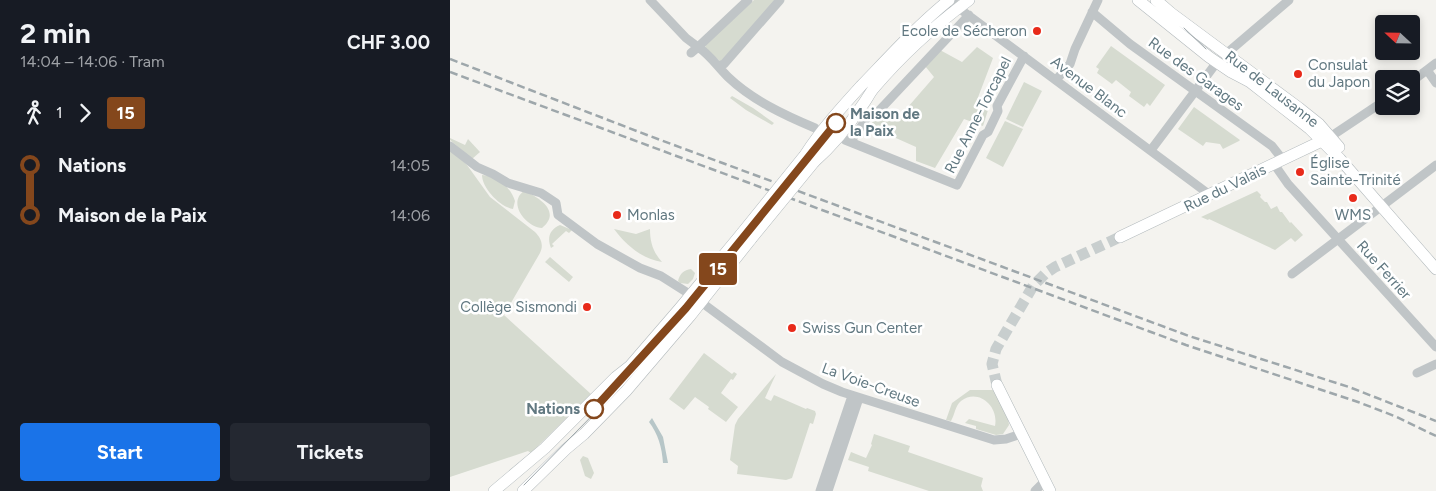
<!DOCTYPE html>
<meta charset="utf-8">
<style>
body{margin:0;font-family:Figtree,sans-serif;background:#242831;color:#f1f3f6;height:100vh;display:flex;flex-direction:column;font-size:19px;white-space:nowrap}
*{box-sizing:border-box;margin:0}
p{font-size:16px;color:#9ea1a6}
.icon{flex:none;width:28px;height:28px;fill:none;stroke:currentColor;stroke-width:2;stroke-linecap:round;stroke-linejoin:round}
.map{position:relative;flex:1;overflow:hidden}
.sheet{display:flex;flex-direction:column;background:#171b24;width:450px}
.sheet>*{flex:none}
.badge{padding:0 10px;border-radius:4px;font-size:18px;line-height:32px}
.needle{width:32px;rotate:292deg}
.fabs{position:absolute;left:925px;top:15px;display:grid;gap:10px}
.fabs a{display:grid;place-items:center;width:45px;height:45px;border-radius:5px;background:#171b24;box-shadow:0 2px 8px #0003;font-size:25px}
.map>.badge{position:absolute;translate:-50% -50%;box-shadow:0 0 0 2px #fff}
.legs{display:flex;align-items:center;gap:8px;height:55px;padding:0 20px;font-size:16px}
.legs p{margin-inline-start:auto}
.overview{display:flex;align-items:center;justify-content:space-between;height:85px;padding:0 20px}
h1{font-size:28px;font-weight:700;line-height:38px}
.cta{display:flex;gap:10px;margin-top:auto;padding:10px 20px}
.cta a{flex:1;height:58px;border-radius:5px;background:#1a73e8;color:#fff;font-size:20px;font-weight:700;line-height:58px;text-align:center}
.cta a+a{background:#242831;color:#f1f3f6}
ul{padding:0 20px;list-style:none}
li{display:flex;align-items:center;gap:18px;height:50px;font-size:19px}
li i{display:grid;place-items:center;width:8px;height:100%;margin:0 6px;background:currentColor}
li i::after{content:'';width:12px;height:12px;margin:-6px;border:4px solid;border-radius:50%;background:#171b24}
li p{margin-inline-start:auto}
li:first-child i{background:linear-gradient(#0000 50%,currentColor 0)}
li:last-child i{background:linear-gradient(currentColor 50%,#0000 0)}
main{display:flex;flex:1;min-height:0}
.map>svg:first-child{display:block}
.green{fill:#d6dbd0}
.water{fill:#b7c6c8}
.lines{fill:none;stroke-linecap:round;stroke-linejoin:round}
.secondary-tunnel{stroke:#c8cece;stroke-width:11;stroke-dasharray:11 5.5;stroke-linecap:butt}
.secondary-casing{stroke:#b2b9bc;stroke-width:12}
.street{stroke:#c0c5c7;stroke-width:9}
.secondary{stroke:#fff;stroke-width:11}
.tram{stroke:#9ea7ab;stroke-width:1}
.rail{stroke:#9ea7ab;stroke-width:2.5;stroke-dasharray:8 4;stroke-linecap:butt}
.secondary-bridge-casing{stroke:#b2b9bc;stroke-width:12;stroke-linecap:butt}
.secondary-bridge{stroke:#fff;stroke-width:11}
.line-1-casing{stroke:#fff;stroke-width:11}
.line-1{stroke:#84471c;stroke-width:8}
.poi-dot{fill:#e82a1a;stroke:#fff;stroke-width:2}
.stop-1-dot{fill:#fff;stroke:#84471c;stroke-width:2.5}
.labels{text-anchor:middle;stroke-width:5;stroke-linejoin:round;paint-order:stroke}
.poi-label{font-size:15px;fill:#617881;stroke:#fff;text-anchor:start}
.street-label{font-size:15px;fill:#617881;stroke:#fff}
.stop-label{font-size:15px;font-weight:bold;fill:#617881;stroke:#fff;text-anchor:start}
</style>
<main>
<section class="sheet">
<div class="overview"><div><h1>2 min</h1><p>14:04 – 14:06 · Tram</p></div><b>CHF 3.00</b></div>
<div class="legs"><svg class="icon" aria-label="walk" viewBox="0 0 24 24"><circle cx="13" cy="4" r="2"/><path d="M13 8l-2 6 4 7M11 14l-3 7M7 12l3-4h3l4 4"/></svg>1<svg class="icon" aria-label="forward" viewBox="0 0 24 24"><path d="M9 5l7 7-7 7"/></svg><b class="badge" style="background:#84471c;color:#fff">15</b></div>
<ul>
<li><i style="color:#84471c"></i><b>Nations</b><p>14:05</p></li>
<li><i style="color:#84471c"></i><b>Maison de la Paix</b><p>14:06</p></li>
</ul>
<div class="cta"><a>Start</a><a>Tickets</a></div>
</section>
<div class="map">
<svg width="986" height="491" viewBox="0 0 986 491">
<rect width="100%" height="100%" fill="#f4f3ef"/>
<path class="green" d="M 304,0 L 328,0 L 272,63 L 255,48 L 256,44 Z
M 661,46 L 715,85 L 700,106 L 697,103 L 694,107 L 679,96 L 681,92 L 666,80 L 662,84 L 647,73 L 649,69 L 646,67 Z
M 527,47 L 543,58 L 527,100 L 538,110 L 533,126 L 514,119 L 485,168 L 466,161 L 466,147 L 419,126 L 436,108 L 451,115 L 484,77 L 475,66 L 490,50 L 512,62 Z
M 574,82 L 592,91 L 573,127 L 556,119 Z
M 282,96 L 303,108 L 324,123 L 322,125 L 296,110 L 280,98 Z
M 744,107 L 790,140 L 789,141 L 773,149 L 770,144 L 756,142 L 753,146 L 728,129 Z
M 555,121 L 573,129 L 553,167 L 536,158 Z
M 0,138 L 15,145 L 18,139 L 30,152 L 22,159 L 0,140 Z
M 0,149 L 17,165 L 40,197 L 85,232 C 91,238 94,245 90,253 L 54,315 L 141,394 L 81,453 L 78,451 L 0,477 Z
M 32,175 C 46,176 61,187 65,201 L 63,209 C 50,207 32,188 32,175 Z
M 74,191 C 89,197 112,212 92,228 C 76,227 57,203 74,191 Z
M 807,191 L 811,195 L 810,197 L 815,202 L 817,202 L 821,209 L 827,206 L 830,212 L 832,212 L 840,223 L 841,222 L 853,235 L 845,242 L 841,238 L 825,250 L 759,219 L 758,220 L 751,217 Z
M 110,225 L 122,230 L 119,233 L 116,231 L 102,244 L 104,246 L 101,248 C 97,238 99,230 110,225 Z
M 164,229 L 186,234 L 200,229 C 200,242 203,252 212,262 C 192,259 176,245 164,229 Z
M 100,257 L 123,277 L 119,282 L 95,262 Z
M 241,269 L 245,273 L 243,279 L 238,284 L 230,283 L 228,281 C 230,273 234,270 241,269 Z
M 254,353 L 282,374 L 284,372 L 287,374 L 283,380 L 281,379 L 271,393 L 288,407 L 276,422 L 258,409 L 259,407 L 245,397 L 234,410 L 219,399 Z
M 326,374 L 315,398 L 321,401 L 324,395 L 356,409 L 357,408 L 365,411 L 366,414 L 363,424 L 360,423 L 342,478 L 336,480 L 287,474 L 288,466 L 280,460 L 285,425 L 288,419 Z
M 520,390 L 544,390 L 558,418 L 559,425 L 553,434 L 546,435 L 526,429 L 526,426 L 515,423 L 519,419 L 545,426 C 549,406 528,388 511,401 C 505,406 505,414 501,421 L 496,420 L 502,403 Z
M 424,434 L 460,446 L 458,452 L 533,478 L 531,486 L 533,491 L 479,491 L 418,471 L 419,467 L 398,460 L 401,452 L 416,458 L 422,445 L 421,444 Z
M 133,456 L 138,458 L 144,473 L 141,479 L 135,476 L 130,460 Z"/>
<path class="water" d="M 202,418 L 213,437 L 218,463 L 213,463 C 212,447 208,434 199,422 Z"/>
<g class="lines">
<path class="secondary-tunnel" d="M 547,385 L 542,364 L 546,349 L 583,286 L 596,273 L 605,267 L 670,237"/>
<defs>
<path id="secondary" d="M 688,0 L 759,57 L 781,72 L 800,82 L 860,129 L 890,159 L 986,269
M 706,0 L 721,13 L 849,108 L 869,124 L 889,147
M 355,155 C 371,130 391,108 411,86 C 440,56 466,27 499,0
M 364,162 C 382,146 398,127 411,107 C 416,101 419,94 424,88 C 452,55 484,26 519,0
M 670,237 L 878,138
M 547,385 L 600,491
M 44,491 L 95,448 L 166,377 L 180,366 L 230,308 L 292,233
M 73,491 L 116,449 L 134,434 L 176,391 L 240,316 L 301,239"/>
</defs>
<use href="#secondary" class="secondary-casing"/>
<path class="street" d="M 200,0 L 236,38 L 248,47 L 241,53
M 298,0 L 248,47 C 260,55 267,66 278,77 C 302,100 334,115 365,128
M 501,0 L 514,12 L 760,195
M 642,12 L 680,44 L 822,146 L 833,160
M 776,54 L 839,0
M 268,66 L 274,64 L 330,0
M 977,70 L 986,83
M 606,80 L 620,64 L 625,49 L 648,0
M 961,82 L 986,63
M 880,137 L 934,101
M 403,138 L 419,115 L 424,116 L 519,15
M 395,140 L 507,185 L 533,135 L 538,132 L 548,111 L 547,106 L 574,56
M 0,146 L 27,167 L 43,174 L 58,183 L 91,193 L 106,203 L 108,215 L 147,244 L 190,268 L 211,276 L 241,295
M 701,150 L 767,62
M 824,164 L 838,184 L 986,347
M 842,274 L 986,165
M 251,302 L 332,362 L 373,384 L 392,392 L 544,440 L 556,439 L 571,434
M 967,373 L 986,364
M 370,491 L 402,396
M 378,491 L 409,398
M 585,491 L 595,481"/>
<use href="#secondary" class="secondary"/>
<path class="tram" d="M 734,28 L 756,49
M 74,485 L 176,381 L 257,288"/>
<path class="rail" d="M 0,59 L 197,135 L 739,336 L 899,387 L 986,421
M 0,72 L 736,345 L 908,402 L 947,417 L 986,436"/>
<defs>
<path id="secondary-bridge" d="M 292,233 L 355,155
M 301,239 L 364,162"/>
</defs>
<use href="#secondary-bridge" class="secondary-bridge-casing"/>
<use href="#secondary-bridge" class="secondary-bridge"/>
</g>
<g class="lines">
<defs>
<path id="line-1" d="M 144,409 L 236,308 L 386,123"/>
</defs>
<use href="#line-1" class="line-1-casing"/>
<use href="#line-1" class="line-1"/>
</g>
<g class="poi-dot">
<circle cx="587" cy="31" r="5"/>
<circle cx="848" cy="74" r="5"/>
<circle cx="850" cy="172" r="5"/>
<circle cx="903" cy="198" r="5"/>
<circle cx="167" cy="215" r="5"/>
<circle cx="137" cy="307" r="5"/>
<circle cx="342" cy="328" r="5"/>
</g>
<g class="stop-1-dot">
<circle cx="386" cy="123" r="9"/>
<circle cx="144" cy="409" r="9"/>
</g>
<g class="labels">
<g class="poi-label">
<text x="577" y="36" text-anchor="end">Ecole de Sécheron</text>
<text x="858" y="70">Consulat<tspan x="858" dy="17">du Japon</tspan></text>
<text x="860" y="168">Église<tspan x="860" dy="17">Sainte-Trinité</tspan></text>
<text x="177" y="220">Monlas</text>
<text x="903" y="220" text-anchor="middle">WMS</text>
<text x="127" y="312" text-anchor="end">Collège Sismondi</text>
<text x="352" y="333">Swiss Gun Center</text>
</g>
<g class="street-label">
<text transform="translate(746 74) rotate(36)" y="5">Rue des Garages</text>
<text transform="translate(639 87) rotate(37)" y="5">Avenue Blanc</text>
<text transform="translate(822 89) rotate(38)" y="5">Rue de Lausanne</text>
<text transform="translate(528 115) rotate(-63)" y="5">Rue Anne-Torcapel</text>
<text transform="translate(775 188) rotate(-26)" y="5">Rue du Valais</text>
<text transform="translate(934 270) rotate(48)" y="5">Rue Ferrier</text>
<text transform="translate(421 385) rotate(20)" y="5">La Voie-Creuse</text>
</g>
<g class="stop-label">
<text x="400" y="119">Maison de<tspan x="400" dy="17">la Paix</tspan></text>
<text x="130" y="414" text-anchor="end">Nations</text>
</g>
</g>
</svg>
<div class="fabs">
<a><svg class="needle" viewBox="-14 -14 28 28"><path d="M0-13l5 13h-10z" fill="#e53935"/><path d="M0 13l5-13h-10z" fill="#9ea1a6"/></svg></a>
<a><svg class="icon" aria-label="layers" viewBox="0 0 24 24"><path d="M12 4l9 5-9 5-9-5zM3 14l9 5 9-5"/></svg></a>
</div>
<b class="badge" style="left:268px;top:269px;background:#84471c;color:#fff">15</b>
</div>
</main>
